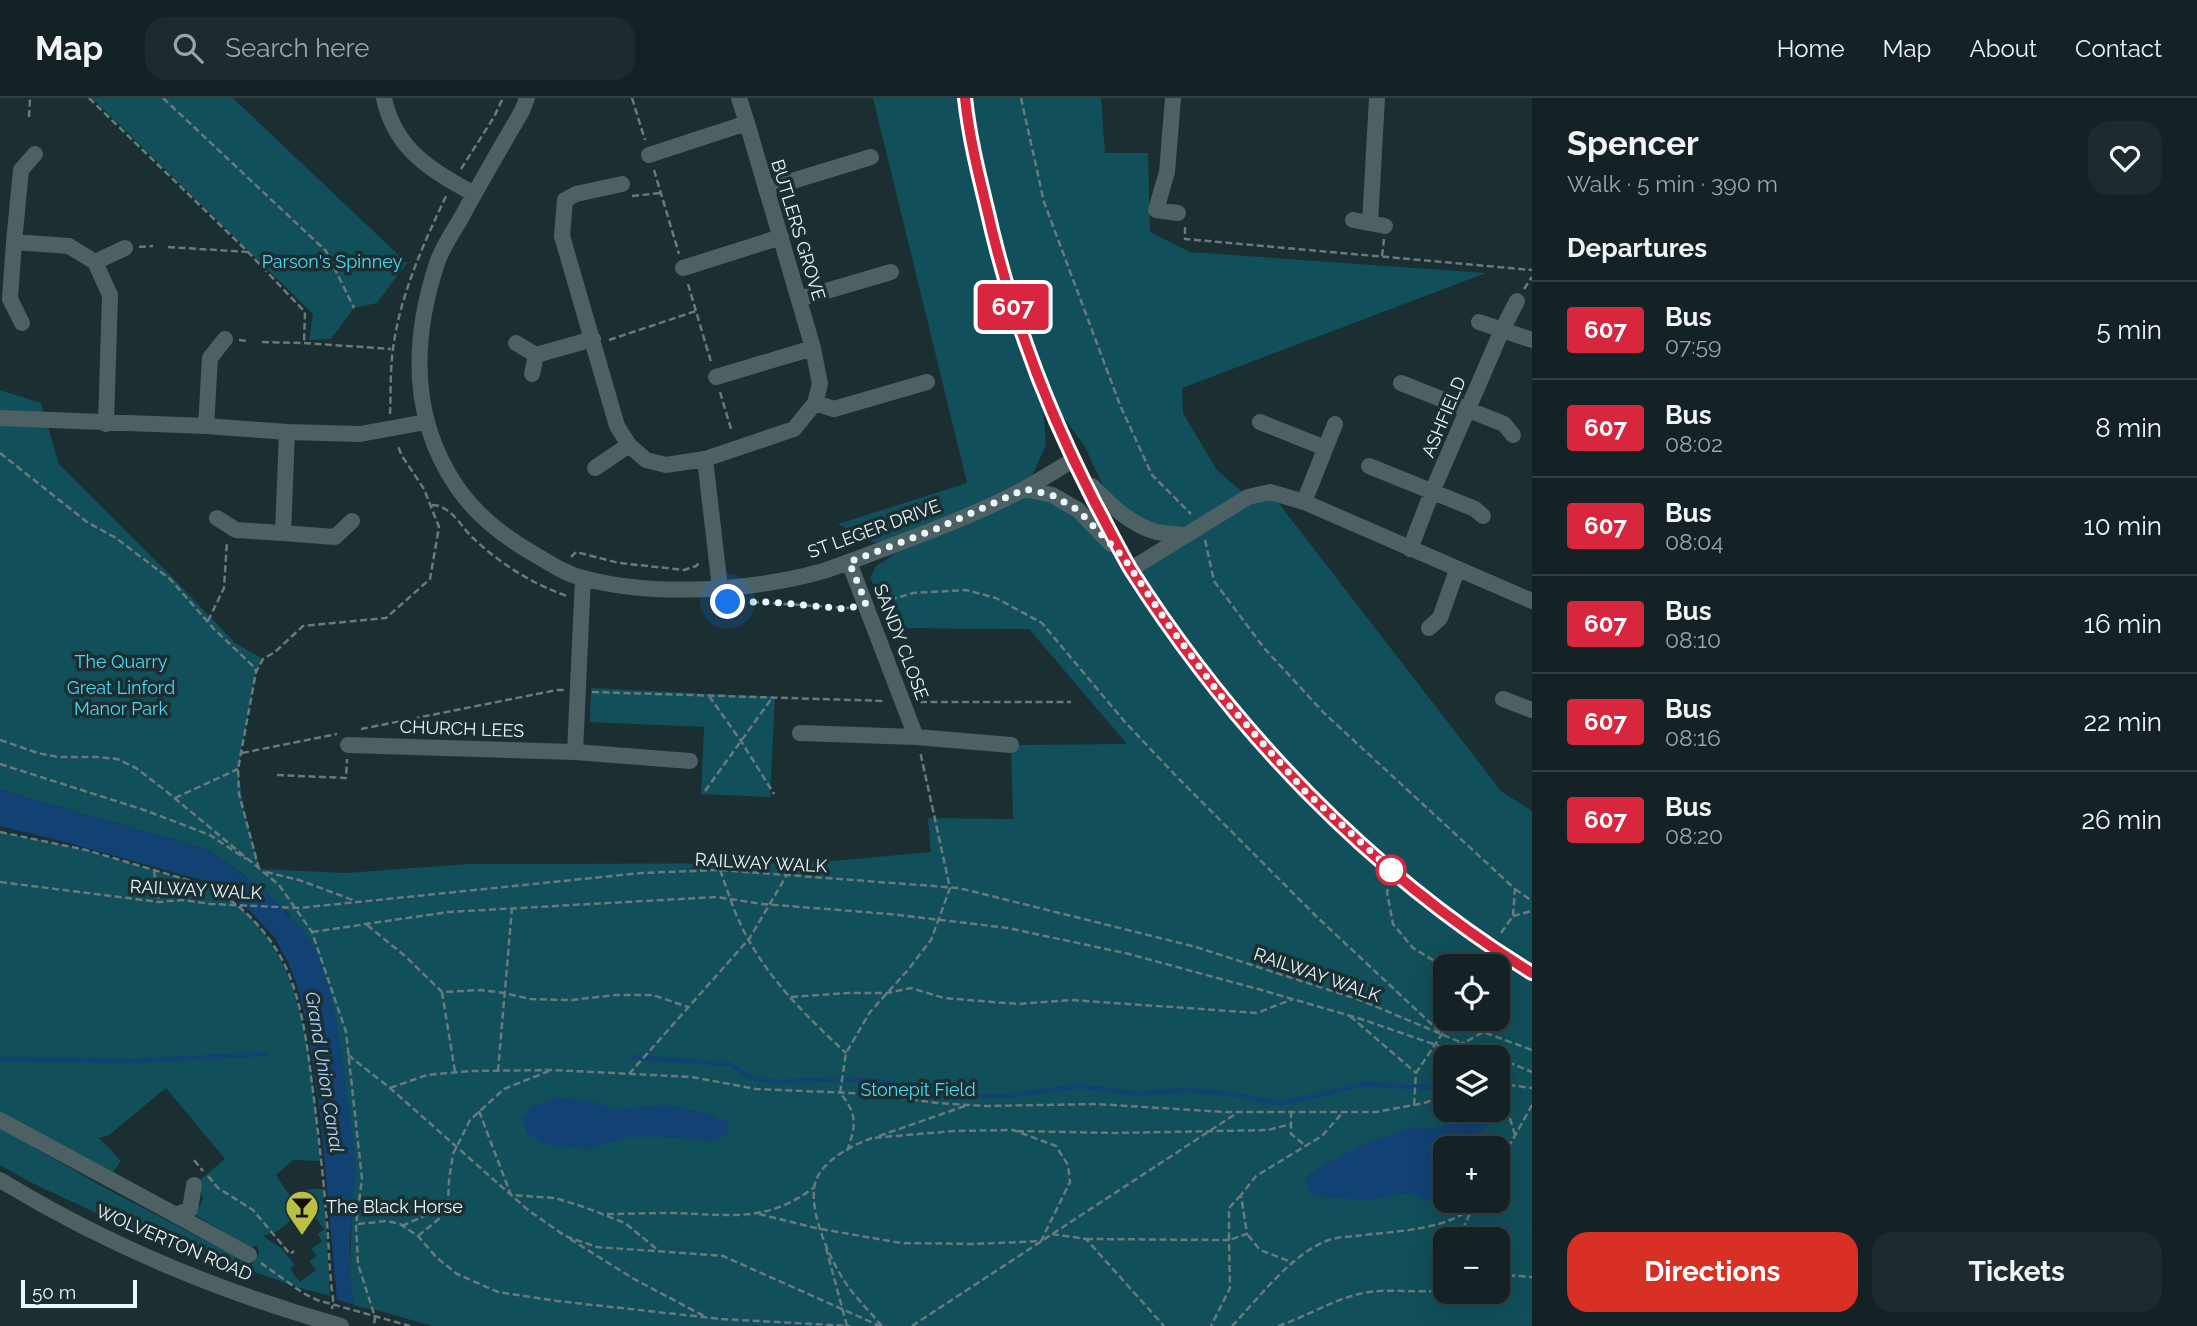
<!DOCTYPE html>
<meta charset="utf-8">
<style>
body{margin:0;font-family:Raleway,sans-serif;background:#1d2a2e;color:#f1f3f6;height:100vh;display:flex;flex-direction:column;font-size:26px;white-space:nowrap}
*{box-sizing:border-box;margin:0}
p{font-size:23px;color:#9da4a7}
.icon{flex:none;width:38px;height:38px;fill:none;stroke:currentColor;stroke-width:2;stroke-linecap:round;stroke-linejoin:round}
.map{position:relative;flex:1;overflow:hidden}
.drawer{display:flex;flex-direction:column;background:#142226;width:665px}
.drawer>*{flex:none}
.badge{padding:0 14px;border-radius:5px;font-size:24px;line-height:46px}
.buttons{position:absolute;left:1433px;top:856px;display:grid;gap:14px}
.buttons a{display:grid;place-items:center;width:77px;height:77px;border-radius:14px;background:#142226;box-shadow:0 7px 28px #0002,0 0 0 2px #333f43;font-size:35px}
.scale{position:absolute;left:21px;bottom:18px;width:116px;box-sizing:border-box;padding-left:7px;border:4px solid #eaf6f9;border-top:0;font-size:19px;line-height:24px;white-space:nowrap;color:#eaf6f9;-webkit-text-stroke:5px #1b2e32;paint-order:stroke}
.you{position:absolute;width:35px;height:35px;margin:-18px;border:5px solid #fff;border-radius:50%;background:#1a73e8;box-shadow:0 0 0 10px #1a73e833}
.map>.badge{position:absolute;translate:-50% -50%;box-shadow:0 0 0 4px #fff}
h2{padding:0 35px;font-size:26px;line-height:63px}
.round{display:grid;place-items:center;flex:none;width:74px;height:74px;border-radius:21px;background:#1d2a2e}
.head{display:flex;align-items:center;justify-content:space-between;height:119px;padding:0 35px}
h1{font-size:33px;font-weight:700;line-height:52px}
.cta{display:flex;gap:14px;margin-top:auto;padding:14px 35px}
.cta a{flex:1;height:80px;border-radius:21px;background:#d93025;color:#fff;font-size:28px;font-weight:700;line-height:80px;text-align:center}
.cta a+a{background:#1d2a2e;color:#f1f3f6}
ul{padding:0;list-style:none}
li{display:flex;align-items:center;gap:21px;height:98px;padding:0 35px;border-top:2px solid #333f43}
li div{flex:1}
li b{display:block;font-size:26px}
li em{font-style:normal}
li .badge{min-width:77px;font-weight:700;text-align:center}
header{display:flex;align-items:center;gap:42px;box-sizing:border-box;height:98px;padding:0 35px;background:#142226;border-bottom:2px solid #333f43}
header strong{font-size:33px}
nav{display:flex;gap:38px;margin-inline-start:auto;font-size:24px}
.search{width:490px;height:63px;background:#1d2a2e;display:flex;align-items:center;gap:18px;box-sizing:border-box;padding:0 24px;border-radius:21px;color:#9da4a7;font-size:26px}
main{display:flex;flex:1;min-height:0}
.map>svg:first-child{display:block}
.green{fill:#114f5a;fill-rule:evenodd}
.water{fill:#124173}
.pier{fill:#1b2e32}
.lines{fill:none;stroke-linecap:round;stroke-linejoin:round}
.stream{stroke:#124173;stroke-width:4.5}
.path{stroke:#69797d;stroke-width:2.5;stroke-dasharray:7 3.5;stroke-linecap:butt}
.minor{stroke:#4d6165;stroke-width:16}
.line-casing{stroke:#fff;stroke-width:16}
.line{stroke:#d7263d;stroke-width:10}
.walk{stroke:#eaf6f9;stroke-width:7;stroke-dasharray:0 12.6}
.stop-dot{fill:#fff;stroke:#d7263d;stroke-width:3.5}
.labels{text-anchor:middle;stroke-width:7;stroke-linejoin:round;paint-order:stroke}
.street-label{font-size:18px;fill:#eaf6f9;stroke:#1b2e32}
.park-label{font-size:18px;fill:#4bd9f3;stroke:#1b2e32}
.poi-label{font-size:18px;fill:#eaf6f9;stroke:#1b2e32;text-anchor:start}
.water-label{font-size:19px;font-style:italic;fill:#b6d4fa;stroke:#1b2e32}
</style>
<header>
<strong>Map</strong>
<div class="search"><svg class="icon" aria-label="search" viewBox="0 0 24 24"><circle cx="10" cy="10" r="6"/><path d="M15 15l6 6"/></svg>Search here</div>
<nav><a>Home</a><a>Map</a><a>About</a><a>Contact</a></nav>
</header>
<main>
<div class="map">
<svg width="1532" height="1228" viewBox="0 0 1532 1228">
<rect width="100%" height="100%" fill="#1b2e32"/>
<path class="green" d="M 92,0 L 233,0 L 407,165 L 377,205 L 354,210 L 331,241 L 309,242 L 313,216 Z
M 873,0 L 1101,0 L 1105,55 L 1148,55 L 1150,134 L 1190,154 L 1486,175 L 1182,290 L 1183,315 L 1217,372 L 1248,399 L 1270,394 L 1501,693 L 1532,713 L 1532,1228 L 432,1228 L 373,1211 L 354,1208 L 350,1180 L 352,1104 L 290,817 L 246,779 L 209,752 L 0,692 L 0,292 L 41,305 L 59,366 L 170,477 L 235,545 L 263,561 L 256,574 L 238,671 L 244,712 L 260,771 L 346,775 L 468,766 L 809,765 L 931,754 L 928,720 L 1013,721 L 1011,647 L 1127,646 L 1029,531 L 894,530 L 870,480 L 876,468 L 933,432 L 875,445 L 838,426 L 967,385 ZM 1042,291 L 1084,347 L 1114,411 L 1184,437 L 1131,471 L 1052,397 L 1026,391 L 1046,347 ZM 1446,868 L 1498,868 L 1498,920 L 1446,920 ZM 1446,959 L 1498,959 L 1498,1012 L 1446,1012 ZM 1446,1050 L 1498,1050 L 1498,1102 L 1446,1102 ZM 1446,1141 L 1498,1141 L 1498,1194 L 1446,1194 Z
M 591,590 L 775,599 L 770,699 L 701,696 L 704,629 L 590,624 Z
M 0,734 L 86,752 L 205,787 C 309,836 310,964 321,1063 L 293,1062 L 276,1077 L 292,1101 L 289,1103 L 299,1116 L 278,1133 L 263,1138 L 281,1150 L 295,1167 L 290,1171 L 300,1184 L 316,1172 L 309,1163 L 317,1158 L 311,1151 L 322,1143 L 318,1136 L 324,1131 L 299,1098 L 309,1091 L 324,1091 L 330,1198 L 300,1190 L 126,1129 L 34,1086 L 0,1067 L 0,1030 L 107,1091 L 252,1167 L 259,1155 L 257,1147 L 251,1150 L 195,1117 L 203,1101 L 197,1084 L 225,1061 L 166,990 L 109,1037 L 99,1040 L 121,1063 L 113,1074 L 105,1072 L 0,1016 Z"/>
<path class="water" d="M 0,692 L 209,752 L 268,796 L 304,833 L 320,861 L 328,888 L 337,927 L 349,1011 L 356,1070 L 350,1140 L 350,1180 L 354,1208 L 337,1202 L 320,1015 L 306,923 L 298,890 L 289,866 L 275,840 L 251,814 L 212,785 L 65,744 L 0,728 Z
M 555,999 L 594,1004 L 616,1011 L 667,1007 L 711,1016 L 729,1025 L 727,1037 L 712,1043 L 663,1039 L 627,1039 L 589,1051 L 556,1049 L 541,1044 L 527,1035 L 522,1020 L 530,1010 Z
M 1472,1012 L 1498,1012 C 1490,1031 1475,1034 1466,1050 L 1446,1050 L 1445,1097 L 1434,1102 L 1424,1101 L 1411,1095 L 1366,1102 L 1314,1098 C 1308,1092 1305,1087 1307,1078 L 1321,1068 L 1359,1048 L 1412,1029 L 1435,1030 L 1456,1024 Z"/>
<path class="pier" d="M 334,1201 L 358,1208 L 356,1228 L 328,1228 Z"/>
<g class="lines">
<path class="stream" d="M 633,959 L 729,966 L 752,980 L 778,984 L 837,981 L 878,983 L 939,996 L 976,998 L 1006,998 L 1079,988 L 1136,996 L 1187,992 L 1238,997 L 1280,1006 L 1364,986 L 1430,990 L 1446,985
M 0,961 L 134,963 L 265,956
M 1498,972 L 1511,976"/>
<path class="path" d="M 89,0 L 248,154 L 305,214 L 304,245
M 163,0 L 326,153 L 354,210
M 632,0 L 645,42
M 1021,0 L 1044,104 L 1120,307 L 1152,377 L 1191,416
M 29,19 L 30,0
M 461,71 L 494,19 L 503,0
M 654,72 L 679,156
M 632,98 L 660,95
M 1185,129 L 1185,141 L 1532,172
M 139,149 L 153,148
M 168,149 L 248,154
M 1382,158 L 1384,141
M 688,186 L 711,264
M 1524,191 L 1532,179
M 239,242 L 248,243
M 609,242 L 696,213
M 262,244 L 304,245 L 391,251
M 720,294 L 732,334
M 390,316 C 391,295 390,272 393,251 C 400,197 423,147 446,98
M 0,355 L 87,424 L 116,440 L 171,482 L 214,531 L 255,570 L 256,574
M 432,407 C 451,407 461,429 473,440 C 500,466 533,486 567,498
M 1205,442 L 1214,483 L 1264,550 L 1324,615 L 1515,791 L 1513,818 L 1501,835
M 571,459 L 576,454 L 619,465 L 684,472 L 696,468 L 701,463
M 752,504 L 849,510
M 880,505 L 913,495 L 966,492 L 996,500 L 1042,525 L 1124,623 L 1178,680 L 1317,819 L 1440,934
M 208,523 L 224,490 L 227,443
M 592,594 L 886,603
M 709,598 L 741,643 L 774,696
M 920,604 L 1071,604
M 361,631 L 557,592 L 564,592
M 0,642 L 38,655 L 58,659 L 97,659 L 117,661 L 136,670 L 166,693 L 279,787 L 312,834 L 346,934 L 362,1081 L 356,1126 L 358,1166 L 375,1219 L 374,1228
M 242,655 L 337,636
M 0,666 L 144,712 L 210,737 L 246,761
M 277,677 L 346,680 L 347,661
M 705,693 L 772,600
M 175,700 L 238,671
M 0,734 L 86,752 L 205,787 C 243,805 275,840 290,879 C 302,910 307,945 311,978 C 318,1031 324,1084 328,1137 C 329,1158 330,1179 333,1201 L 332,1211
M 259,771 L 239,696 L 238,671 L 256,574 L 263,561 L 275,554 L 303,528 L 386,520 L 430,481 L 439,429 L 424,391 L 402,358 L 397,346
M 720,772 C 727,790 732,809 741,827 C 764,877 806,918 846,955
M 154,773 L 159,804
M 266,774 L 299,782 L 353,802
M 0,784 L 159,804 L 183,802 L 211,806 L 299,810 L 641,775 L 720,772 L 959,790 L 1196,849 L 1360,902 L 1496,959
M 1388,791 L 1387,794 L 1393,826 L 1413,850 L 1446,870
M 1515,791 L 1532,803
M 1513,818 L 1532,813
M 367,827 L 405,858 L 442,894 L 481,892 L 504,895 L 530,901 L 571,902 L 616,897 L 653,897 L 688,909
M 312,834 L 448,814 L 716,799 L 763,806 L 890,816 L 1008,830 L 1129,856 L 1258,891 L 1361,921 L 1442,949 L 1464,945 L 1483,934 L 1532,952
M 1478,868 L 1484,860
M 442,894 L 455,974
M 791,899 L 848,895 L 887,895 L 911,890 L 944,900 L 1018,906 L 1072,902 L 1257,915 L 1293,901
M 1350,918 L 1416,975
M 348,957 L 390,990 L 528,1112 L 565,1138 L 597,1149 L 723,1158 L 880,1228
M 1498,960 L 1532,974
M 498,973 L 512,810
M 629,976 L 749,841 L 787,777
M 1498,988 L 1509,987 L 1532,990
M 390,990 L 427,977 L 470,973 L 553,972 L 692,979 L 756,991 L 874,996 L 937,1005 L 984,1008 L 1096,1006 L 1225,1014 L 1376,1014 L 1424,1005 L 1446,998
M 1498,1003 L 1509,1017 L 1515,1037
M 1414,1007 L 1416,975 L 1442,936 L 1450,920
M 479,1013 L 511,1097 L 555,1100 L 584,1109 L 625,1125 L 659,1153
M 1291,1013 L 1291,1036 L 1306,1048
M 1017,1033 L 1115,1035 L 1268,1032 L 1291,1026
M 879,1038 L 965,1008
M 872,1040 C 852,1047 816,1065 814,1091 C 811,1119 831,1164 847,1187 C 857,1201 870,1214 882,1228
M 847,1053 C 856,1028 858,1016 840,995 L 846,955 L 870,914 L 907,873 L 931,842 L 950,790 L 920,653
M 194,1062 L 203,1073
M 1498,1068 L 1532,1007
M 208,1078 L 218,1090 L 253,1112 L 290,1156 L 294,1153
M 1241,1097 L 1229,1110 L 1229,1142 L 1247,1136 L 1241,1097 L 1256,1078 L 1322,1038 L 1343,1014
M 607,1116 C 628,1116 650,1115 672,1115 C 727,1116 766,1126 813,1090
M 759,1116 L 820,1131
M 358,1126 L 387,1123 L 400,1126 L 418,1138 L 436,1159 L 457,1176 L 498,1194 L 557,1203 L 721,1221 L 850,1228
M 402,1128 L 444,1109
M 821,1131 L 901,1145 L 974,1146 L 1041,1143 L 1070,1084 L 1068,1067 L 1056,1048 L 1013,1032 L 954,1033 L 872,1040
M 1052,1136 L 1086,1141 L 1164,1228
M 1248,1137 L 1260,1152 L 1294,1165
M 418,1138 L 440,1120 L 448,1104 L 449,1082 L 453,1056 L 470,1022 L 504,991 L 549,973
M 570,1141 L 634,1181 L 704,1218
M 1086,1141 L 1229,1142 L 1230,1190 L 1211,1228
M 1458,1141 L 1472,1111
M 826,1150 L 847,1228
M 261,1165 L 303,1195 L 317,1202 L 410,1228
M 1498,1179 L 1504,1177 L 1532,1179
M 1432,1194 L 1446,1166
M 912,1228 L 1237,1015
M 1232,1228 C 1259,1200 1292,1155 1329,1142 C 1337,1139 1347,1139 1356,1138 C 1390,1133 1458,1133 1478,1102
M 1278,1228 C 1306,1219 1330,1203 1359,1196 C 1387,1189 1417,1196 1446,1192"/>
<path class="minor" d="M 384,0 C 395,52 431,72 474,96
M 527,0 L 522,13 C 501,49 480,85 460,122 C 452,135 442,150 437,165 C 412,241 410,320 457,389 C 477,418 504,439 534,456 C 550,465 565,476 583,480 C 653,499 749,493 820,474 C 842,467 864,458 886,450 C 933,432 982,414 1026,390 C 1042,381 1058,371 1073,362
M 739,0 L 747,25
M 965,0 C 969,36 978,71 986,106 C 1009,211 1046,310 1095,405 C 1107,427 1118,450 1131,472 C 1233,632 1370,775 1532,875
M 1173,0 L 1167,74 L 1156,112 L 1178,115
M 649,57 L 747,25 L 813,250
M 622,86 L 576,96 L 565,102 L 562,138 L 617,328 L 629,347 L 646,362 L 666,367 L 705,361
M 766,91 L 871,59
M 1353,122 L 1385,128
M 1370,125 L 1377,0
M 14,144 L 69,148 L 95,164
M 683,170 L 781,139
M 799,201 L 891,174
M 1479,224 L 1532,242
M 22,225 L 10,201 L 14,144 L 21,72 L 35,56
M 225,241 L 210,260 L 206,328 L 287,334 L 283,435 L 335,439 L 352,423
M 516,245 L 536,257 L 593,241
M 532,276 L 536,257
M 716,279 L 813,250 L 820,286 L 815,305 L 794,331 L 705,361 L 720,490
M 1401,285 L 1504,326 L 1513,337
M 815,305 L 834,311 L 927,284
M 0,320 L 206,328
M 1260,324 L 1325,350
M 106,326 L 110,197 L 95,164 L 125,150
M 287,334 L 360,336 L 426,324
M 1369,368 L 1475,411 L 1483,418
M 595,370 L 629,347
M 1092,388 C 1111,407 1130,427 1157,434 C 1166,436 1176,436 1185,437
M 1025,391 L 1052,397 L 1078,412 L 1111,446
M 1304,404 L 1335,326
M 217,420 L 236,432 L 283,435
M 1410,451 L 1432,394 L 1502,232 L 1517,203
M 849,464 L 916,639 L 1011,647
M 1131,471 L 1248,399 L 1270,394 L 1304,404 L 1532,503
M 583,480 L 575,654 L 690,663
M 1429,530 L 1440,520 L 1457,472
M 1503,601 L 1532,612
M 800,635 L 916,639
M 348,647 L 575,654
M 0,1022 L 176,1117 L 190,1111 L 194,1087
M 0,1082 C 105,1146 223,1195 341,1228
M 176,1117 L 249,1157"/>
</g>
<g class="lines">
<defs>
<path id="line" d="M 965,0 C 969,38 978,74 987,111 C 1010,214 1047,312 1095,405 C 1107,427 1118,450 1131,472 C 1233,632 1370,775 1532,875"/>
</defs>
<use href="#line" class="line-casing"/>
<use href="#line" class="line"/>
<path class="walk" d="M 728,504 L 771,504 L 847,511 L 866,505 L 849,464 L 936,431 L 1025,391 L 1052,397 L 1078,412 L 1124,460 L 1168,526 L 1221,598 L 1305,693 L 1391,772"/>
</g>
<defs>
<symbol id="bar-pin" viewBox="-11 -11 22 30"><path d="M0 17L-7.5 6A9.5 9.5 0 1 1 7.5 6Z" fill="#bbc044" stroke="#1b2e32"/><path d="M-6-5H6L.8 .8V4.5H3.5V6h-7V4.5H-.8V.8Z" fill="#111"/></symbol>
</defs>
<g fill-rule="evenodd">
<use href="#bar-pin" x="283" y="1090" width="38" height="52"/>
</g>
<circle class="stop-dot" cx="1391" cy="772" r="14"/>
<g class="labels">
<g class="street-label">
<text transform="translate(798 132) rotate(73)" y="6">BUTLERS GROVE</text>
<text transform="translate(1444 319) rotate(-67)" y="6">ASHFIELD</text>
<text transform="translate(874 431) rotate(-20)" y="6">ST LEGER DRIVE</text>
<text transform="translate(901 544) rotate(69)" y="6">SANDY CLOSE</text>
<text transform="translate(462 631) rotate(2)" y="6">CHURCH LEES</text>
<text transform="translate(761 765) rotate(3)" y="6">RAILWAY WALK</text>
<text transform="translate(196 792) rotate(3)" y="6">RAILWAY WALK</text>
<text transform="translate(1317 877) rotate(19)" y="6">RAILWAY WALK</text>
<text transform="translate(174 1145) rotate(23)" y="6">WOLVERTON ROAD</text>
</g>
<g class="park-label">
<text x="332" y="170">Parson's Spinney</text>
<text x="121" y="570">The Quarry</text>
<text x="121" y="596">Great Linford<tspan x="121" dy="21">Manor Park</tspan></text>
<text x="918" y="998">Stonepit Field</text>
</g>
<g class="poi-label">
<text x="326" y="1115">The Black Horse</text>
</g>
<g class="water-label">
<text transform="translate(325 974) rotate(81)" y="7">Grand Union Canal</text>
</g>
</g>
</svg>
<div class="buttons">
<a><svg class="icon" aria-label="locate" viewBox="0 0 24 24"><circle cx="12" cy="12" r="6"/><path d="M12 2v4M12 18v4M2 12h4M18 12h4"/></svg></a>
<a><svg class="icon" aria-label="layers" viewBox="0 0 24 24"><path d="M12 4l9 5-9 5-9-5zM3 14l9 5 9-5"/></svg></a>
<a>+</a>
<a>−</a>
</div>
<div class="scale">50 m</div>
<div class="you" style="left:728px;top:504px"></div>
<b class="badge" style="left:1013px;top:209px;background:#d7263d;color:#fff">607</b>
</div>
<section class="drawer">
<div class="head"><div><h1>Spencer</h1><p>Walk · 5 min · 390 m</p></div><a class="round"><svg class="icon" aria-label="heart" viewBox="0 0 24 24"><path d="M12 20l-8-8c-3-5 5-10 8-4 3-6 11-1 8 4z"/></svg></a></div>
<h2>Departures</h2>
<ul>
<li><span class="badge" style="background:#d7263d;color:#fff">607</span><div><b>Bus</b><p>07:59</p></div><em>5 min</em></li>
<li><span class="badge" style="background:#d7263d;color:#fff">607</span><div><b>Bus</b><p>08:02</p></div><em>8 min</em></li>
<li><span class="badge" style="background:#d7263d;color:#fff">607</span><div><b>Bus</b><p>08:04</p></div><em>10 min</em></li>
<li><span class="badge" style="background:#d7263d;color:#fff">607</span><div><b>Bus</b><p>08:10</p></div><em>16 min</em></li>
<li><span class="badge" style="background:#d7263d;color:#fff">607</span><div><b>Bus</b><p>08:16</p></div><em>22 min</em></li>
<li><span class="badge" style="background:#d7263d;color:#fff">607</span><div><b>Bus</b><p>08:20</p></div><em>26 min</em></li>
</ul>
<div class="cta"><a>Directions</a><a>Tickets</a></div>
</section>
</main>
